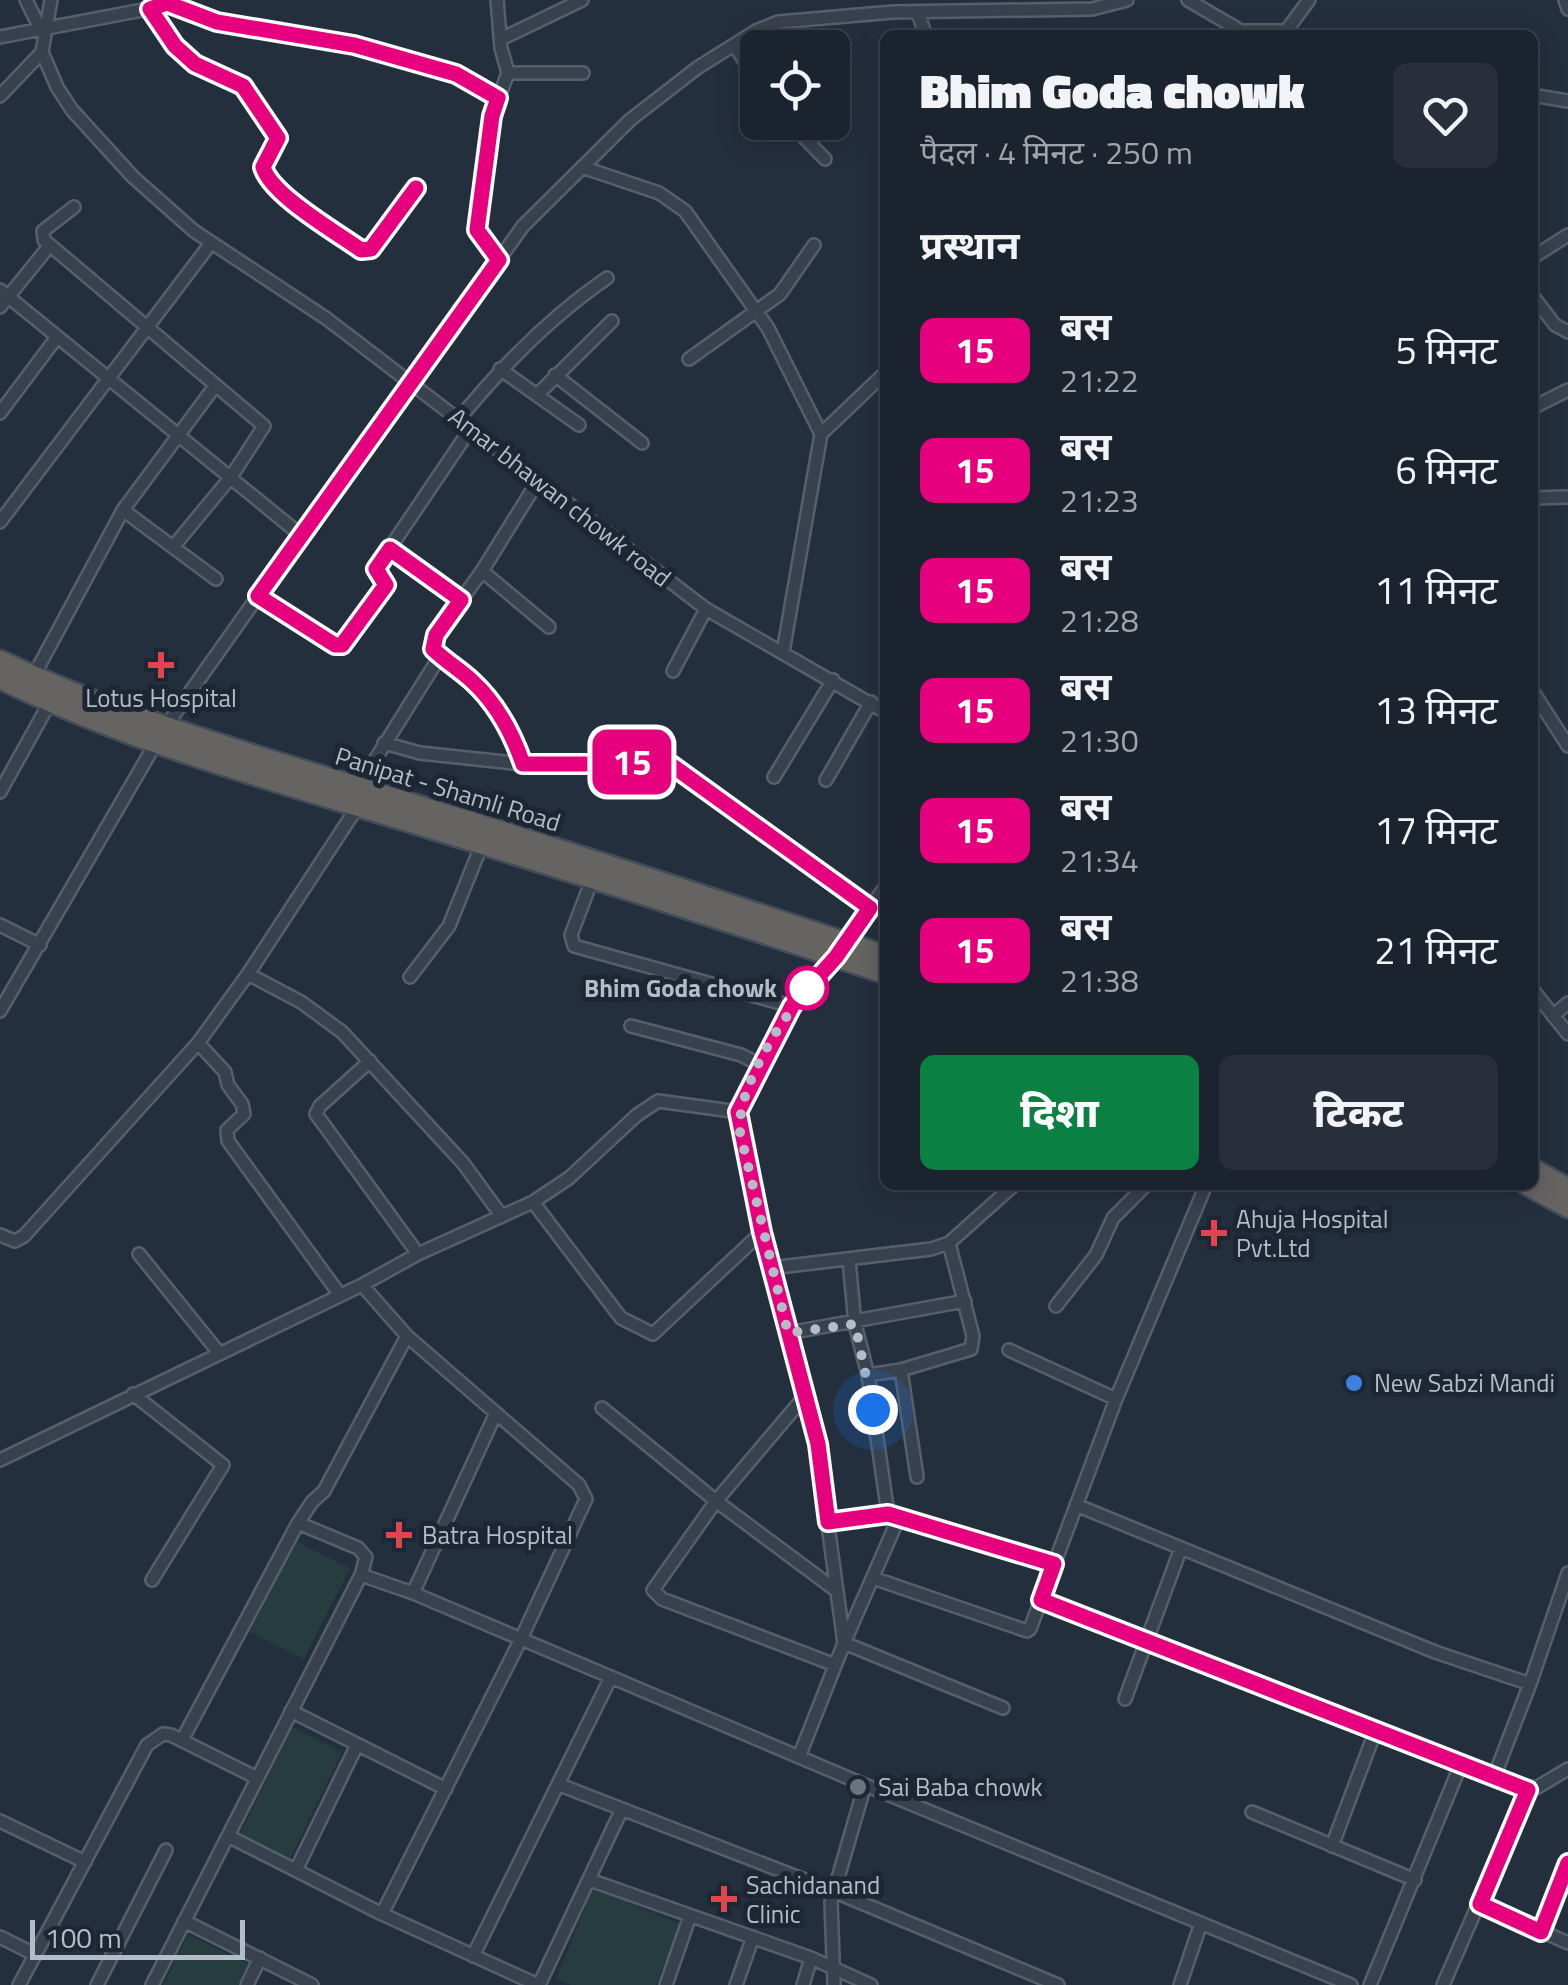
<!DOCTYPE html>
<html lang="hi">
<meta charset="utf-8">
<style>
body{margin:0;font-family:"Titillium Web","Noto Sans Devanagari",sans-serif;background:#282f3a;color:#f1f3f6;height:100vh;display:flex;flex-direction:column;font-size:38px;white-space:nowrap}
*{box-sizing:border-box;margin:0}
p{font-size:32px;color:#a0a4aa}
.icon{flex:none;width:55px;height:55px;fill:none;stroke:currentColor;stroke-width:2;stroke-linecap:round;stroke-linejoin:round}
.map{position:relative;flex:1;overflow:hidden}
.details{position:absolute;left:880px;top:30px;width:658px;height:1160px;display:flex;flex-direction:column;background:#1b232e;border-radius:15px;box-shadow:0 5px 25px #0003,0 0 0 2px #39404a}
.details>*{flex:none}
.badge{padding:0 20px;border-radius:15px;font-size:35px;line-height:65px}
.tools{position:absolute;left:740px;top:30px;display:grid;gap:20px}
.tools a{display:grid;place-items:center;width:110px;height:110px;border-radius:15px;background:#1b232e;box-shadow:0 5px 25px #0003,0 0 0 2px #39404a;font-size:50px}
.scale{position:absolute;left:30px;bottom:25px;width:215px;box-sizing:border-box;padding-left:10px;border:5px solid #b4bcc9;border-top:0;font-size:28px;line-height:35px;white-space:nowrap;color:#b4bcc9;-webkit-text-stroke:8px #1d2633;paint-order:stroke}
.you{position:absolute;width:50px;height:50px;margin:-25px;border:8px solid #fff;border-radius:50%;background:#1a73e8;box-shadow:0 0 0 15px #1a73e833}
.map>.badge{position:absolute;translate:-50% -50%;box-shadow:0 0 0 5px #fff}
h2{padding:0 40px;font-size:38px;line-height:90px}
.round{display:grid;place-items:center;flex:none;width:105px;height:105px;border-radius:15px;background:#282f3a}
.headline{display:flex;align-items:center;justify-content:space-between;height:170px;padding:0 40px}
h1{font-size:48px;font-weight:800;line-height:75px}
.action{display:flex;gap:20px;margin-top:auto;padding:20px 40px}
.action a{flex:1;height:115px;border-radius:15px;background:#0b8043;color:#fff;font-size:40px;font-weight:800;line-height:115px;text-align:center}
.action a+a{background:#282f3a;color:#f1f3f6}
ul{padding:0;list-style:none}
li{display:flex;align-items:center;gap:30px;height:120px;padding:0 40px}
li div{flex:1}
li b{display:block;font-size:38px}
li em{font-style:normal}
li .badge{min-width:110px;font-weight:700;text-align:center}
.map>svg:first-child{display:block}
.green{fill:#263c3f}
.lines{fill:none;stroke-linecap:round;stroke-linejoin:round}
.minor-casing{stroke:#565f6c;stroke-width:16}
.trunk-casing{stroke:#434c59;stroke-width:25}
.minor{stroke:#38414e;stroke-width:11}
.trunk{stroke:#656462;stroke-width:20}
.line-casing{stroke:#fff;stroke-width:22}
.line{stroke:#e6007e;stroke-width:15}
.walk{stroke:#b4bcc9;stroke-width:10;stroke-dasharray:0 18}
.health-dot{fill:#e0444e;stroke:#1d2633;stroke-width:4}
.stop-dot{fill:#fff;stroke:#e6007e;stroke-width:5}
.shop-dot{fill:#3f7fe0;stroke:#1d2633;stroke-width:4}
.worship-dot{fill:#6b7280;stroke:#1d2633;stroke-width:4}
.labels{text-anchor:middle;stroke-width:10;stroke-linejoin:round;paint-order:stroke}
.street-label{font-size:25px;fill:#b4bcc9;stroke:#1d2633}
.poi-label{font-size:25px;fill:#b4bcc9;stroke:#1d2633;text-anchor:start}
.stop-label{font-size:25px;font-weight:bold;fill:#b4bcc9;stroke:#1d2633;text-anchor:end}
</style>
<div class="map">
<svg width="1568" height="1985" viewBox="0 0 1568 1985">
<rect width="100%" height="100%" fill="#242f3e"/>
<path class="green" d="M 295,1541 L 350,1568 L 304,1659 L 250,1632 Z
M 292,1727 L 342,1752 L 290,1859 L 240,1834 Z
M 593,1888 L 681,1924 L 656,1985 L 571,1985 L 556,1979 Z
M 188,1934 L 248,1964 L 238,1985 L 163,1985 Z"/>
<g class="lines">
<defs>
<path id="minor" d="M 26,0 L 40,28
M 497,0 L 501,48 L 508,73 L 492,116 L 477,230 L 499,260
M 1188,0 L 1241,31 L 1286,31 L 1309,0
M 1565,0 L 1568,9
M 167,3 C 204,19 239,24 279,30 C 353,43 434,57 498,98
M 150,9 L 175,46 L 195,64 L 243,87 L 278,138 L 263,167 C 271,195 336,232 361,250 L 371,249 L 416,188
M 918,14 L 926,35
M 0,37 L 153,8
M 501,39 L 582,0
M 734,45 L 758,81
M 42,52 L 57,87 L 72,110 L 133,177 L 194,231 L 327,319 L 706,609 L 885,712
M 508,73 L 583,73
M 1532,95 L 1568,101
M 0,96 L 42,52 L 51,0
M 789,122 L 825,159
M 582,167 L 659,193 L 685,211 L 768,328 L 821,434
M 74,207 L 43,231 L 44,240 L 264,426 L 231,477 L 173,547
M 1532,258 L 1568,235
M 0,290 L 302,536
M 1532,295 L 1555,325 L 1568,332
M 0,307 L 50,245
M 689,359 L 780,294 L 814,245
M 500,369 L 579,425
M 555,375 L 642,443
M 537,395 L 612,321
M 1532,408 L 1568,390
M 0,413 L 57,337
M 459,419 C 503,365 550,317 607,278
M 1532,498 L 1568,497
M 123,510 L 216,579
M 0,522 L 211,243
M 390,549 L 461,600
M 482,571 L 549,627
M 258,596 L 335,645 L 342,645 L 387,584 L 376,573 L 377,567 L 471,428
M 783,652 L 821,434 L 885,373
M 673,671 L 706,609
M 33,677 L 123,510 L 215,386
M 1532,690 L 1568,746
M 384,743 L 420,753 L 523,764 L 670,764 L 870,908
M 523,764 L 504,721 L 489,700 L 432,646 L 436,635 L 482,571 L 538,481
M 774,777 L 833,680
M 826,780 L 871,702
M 0,792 L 50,702
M 593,877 L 571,935 L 574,946 L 791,1006
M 0,925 L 40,945
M 248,974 L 301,1002 L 342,1032 L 463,1163 L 501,1215
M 410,977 L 449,926 L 482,844
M 1532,989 L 1568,1034
M 0,1011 L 164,729 L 258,596 L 523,226 L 630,120 L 697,68 L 756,31 L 778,22 L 893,12 L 1092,9 L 1127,0
M 1553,1016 L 1568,1003
M 631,1026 L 741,1055 L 761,1065
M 198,1043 L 225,1072 L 228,1085 L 242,1104 L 244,1114 L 227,1130 L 228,1141 L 340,1295
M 370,1061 L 320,1106 L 316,1114 L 418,1254
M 533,1202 L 621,1318 L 653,1334 L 762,1232
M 0,1235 L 15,1241 L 24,1236 L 198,1043 L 248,974 L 358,806 L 358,787 L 440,656
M 139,1254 L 220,1354
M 849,1260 L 855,1324 L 868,1375 L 888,1514
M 771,1268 L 931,1249 L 949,1243 L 1014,1185
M 362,1285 L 407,1336 L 579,1485 L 586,1499 L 521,1639 L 382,1914
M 1056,1306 L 1096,1255 L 1113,1218 L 1146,1185
M 788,1333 L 965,1301
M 1009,1350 L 1116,1399
M 901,1370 L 917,1477
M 868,1375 L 901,1370 L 971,1349 L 973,1336 L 949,1243
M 133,1394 L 223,1465 L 152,1580
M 805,1396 L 716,1501 L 653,1590 L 662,1599 L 835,1665
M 602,1408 L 716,1501 L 837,1591
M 0,1460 L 362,1285 L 418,1254 L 533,1202 L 569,1178 L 637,1115 L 658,1101 L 739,1112
M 1076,1505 L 1435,1652 L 1530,1684
M 899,1517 L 844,1643 L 1003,1708
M 828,1522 L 888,1514 L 1054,1565
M 361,1575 L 413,1593 L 865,1785 L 1351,1985
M 873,1578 L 1027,1631 L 1030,1629 L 1116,1399 L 1206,1185
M 413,1593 L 496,1413
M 1041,1600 L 1517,1787 L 1536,1788 L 1568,1769
M 1125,1699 L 1181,1548
M 291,1711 L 446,1789
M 182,1740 L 298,1523 L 312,1502 L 324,1491 L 407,1336
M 799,1757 L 844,1643 L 817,1444 L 762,1232 L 739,1112 L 791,1006 L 836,957 L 885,887
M 1494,1777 L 1530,1684 L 1568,1573
M 560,1785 L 833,1891 L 1058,1985
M 1252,1812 L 1415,1880
M 0,1821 L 85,1862
M 228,1836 L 382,1914 L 538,1985
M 1332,1846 L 1375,1732
M 296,1870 L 357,1745
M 590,1880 L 811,1958 L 871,1985
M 1480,1904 L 1568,1943
M 184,1921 L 312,1985
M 1541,1932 L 1568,1863
M 0,1937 L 36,1955
M 473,1956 L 611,1677
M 19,1985 L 147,1745 L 163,1734 L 171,1735 L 257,1778
M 97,1985 L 166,1850
M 152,1985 L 361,1575 L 366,1557 L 358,1548 L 298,1523
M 247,1985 L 260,1958
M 539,1985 L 621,1811
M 666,1985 L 690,1916
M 736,1985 L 753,1937
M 803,1985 L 811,1958
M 834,1985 L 831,1902 L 865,1785
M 1180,1985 L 1201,1923
M 1370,1985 L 1461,1764
M 1443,1985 L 1528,1790"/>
<path id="trunk" d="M 0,661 C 122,719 251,754 379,794 C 549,846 717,900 885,956
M 0,678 C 130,742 270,779 408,821 C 568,870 727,920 885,973
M 1532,1169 L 1568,1189
M 1528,1185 L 1568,1207"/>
</defs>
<use href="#minor" class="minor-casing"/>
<use href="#trunk" class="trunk-casing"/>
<use href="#minor" class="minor"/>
<use href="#trunk" class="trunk"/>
</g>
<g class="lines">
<defs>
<path id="line" d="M 416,188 L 371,249 L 361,250 C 336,232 271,195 263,167 L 278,138 L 243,86 L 195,64 L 175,46 L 150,9 L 167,3 L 217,22 L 354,45 L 456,74 L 498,98 L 492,116 L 477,230 L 499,260 L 258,596 L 335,645 L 342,645 L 386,585 L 376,569 L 390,549 L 461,600 L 436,635 L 433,649 C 445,661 459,669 472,681 C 496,703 512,732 523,764 L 670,764 L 870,908 L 836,957 L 792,1006 L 738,1112 L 762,1232 L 818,1444 L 828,1522 L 888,1514 L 1054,1564 L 1041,1600 L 1528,1790 L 1480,1904 L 1541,1932 L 1568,1863"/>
</defs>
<use href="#line" class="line-casing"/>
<use href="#line" class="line"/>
<path class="walk" d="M 807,988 L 814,982 C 784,1014 736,1088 740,1132 L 788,1333 L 855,1324 L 873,1410"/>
</g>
<g class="health-dot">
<path d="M156 650h10v10h10v10h-10v10h-10v-10h-10v-10h10z"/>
<path d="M1209 1218h10v10h10v10h-10v10h-10v-10h-10v-10h10z"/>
<path d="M394 1520h10v10h10v10h-10v10h-10v-10h-10v-10h10z"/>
<path d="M719 1884h10v10h10v10h-10v10h-10v-10h-10v-10h10z"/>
</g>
<circle class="stop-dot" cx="807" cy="988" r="20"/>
<circle class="shop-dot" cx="1354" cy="1383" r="10"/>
<circle class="worship-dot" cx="858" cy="1787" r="10"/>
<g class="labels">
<g class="street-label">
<text transform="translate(560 497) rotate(38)" y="9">Amar bhawan chowk road</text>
<text transform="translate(448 789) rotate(17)" y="9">Panipat - Shamli Road</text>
</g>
<g class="poi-label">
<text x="161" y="707" text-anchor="middle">Lotus Hospital</text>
<text x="1236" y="1228">Ahuja Hospital<tspan x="1236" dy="29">Pvt.Ltd</tspan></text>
<text x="1374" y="1392">New Sabzi Mandi</text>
<text x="422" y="1544">Batra Hospital</text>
<text x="878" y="1796">Sai Baba chowk</text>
<text x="746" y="1894">Sachidanand<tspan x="746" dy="29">Clinic</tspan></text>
</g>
<g class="stop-label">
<text x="777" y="997">Bhim Goda chowk</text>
</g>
</g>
</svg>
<div class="tools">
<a><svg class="icon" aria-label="locate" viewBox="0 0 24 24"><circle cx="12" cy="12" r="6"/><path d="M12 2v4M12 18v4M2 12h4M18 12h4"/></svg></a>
</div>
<div class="scale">100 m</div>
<div class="you" style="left:873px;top:1410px"></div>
<b class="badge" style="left:632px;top:762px;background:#e6007e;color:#fff">15</b>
<section class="details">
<div class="headline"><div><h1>Bhim Goda chowk</h1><p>पैदल · 4 मिनट · 250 m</p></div><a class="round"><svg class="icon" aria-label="heart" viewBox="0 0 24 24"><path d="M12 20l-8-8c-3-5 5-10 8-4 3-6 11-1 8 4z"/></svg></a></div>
<h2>प्रस्थान</h2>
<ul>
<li><span class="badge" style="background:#e6007e;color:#fff">15</span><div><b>बस</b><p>21:22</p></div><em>5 मिनट</em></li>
<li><span class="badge" style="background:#e6007e;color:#fff">15</span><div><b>बस</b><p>21:23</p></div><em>6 मिनट</em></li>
<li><span class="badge" style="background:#e6007e;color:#fff">15</span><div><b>बस</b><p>21:28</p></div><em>11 मिनट</em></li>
<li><span class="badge" style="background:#e6007e;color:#fff">15</span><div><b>बस</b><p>21:30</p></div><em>13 मिनट</em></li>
<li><span class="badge" style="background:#e6007e;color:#fff">15</span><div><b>बस</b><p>21:34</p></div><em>17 मिनट</em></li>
<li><span class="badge" style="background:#e6007e;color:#fff">15</span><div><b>बस</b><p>21:38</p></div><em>21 मिनट</em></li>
</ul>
<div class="action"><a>दिशा</a><a>टिकट</a></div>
</section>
</div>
